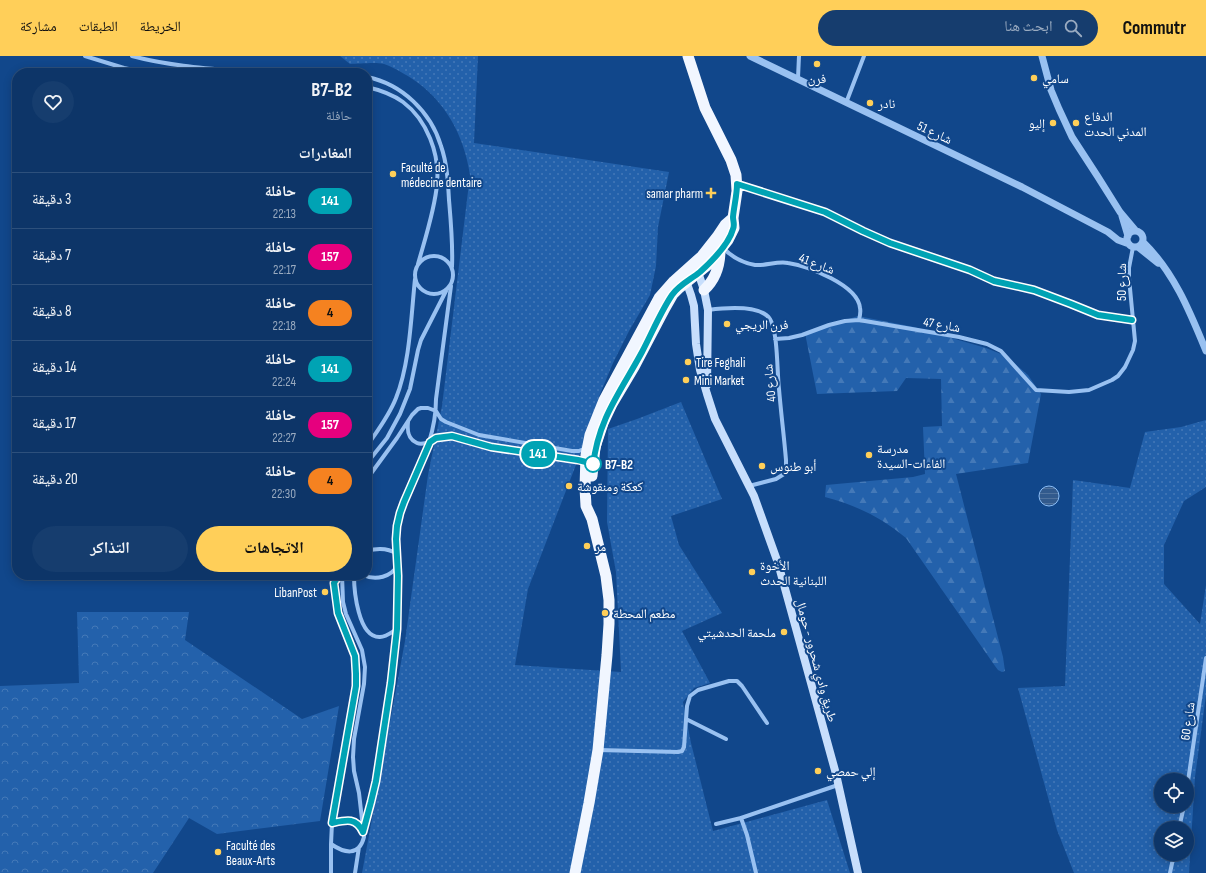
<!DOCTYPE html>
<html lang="ar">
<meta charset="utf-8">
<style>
body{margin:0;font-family:"Sofia Sans Condensed","Noto Naskh Arabic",sans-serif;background:#163d6e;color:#f1f3f6;direction:rtl;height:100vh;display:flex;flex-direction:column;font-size:15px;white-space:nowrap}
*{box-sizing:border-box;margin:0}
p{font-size:13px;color:#9aabc0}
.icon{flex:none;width:22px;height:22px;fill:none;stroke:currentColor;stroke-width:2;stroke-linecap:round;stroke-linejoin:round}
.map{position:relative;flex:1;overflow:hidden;direction:ltr}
.details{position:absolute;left:12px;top:12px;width:360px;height:512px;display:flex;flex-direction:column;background:#0d3568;border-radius:16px;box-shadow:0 2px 10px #0003,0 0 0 1px #2d507c;direction:rtl}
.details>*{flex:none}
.badge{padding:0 8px;border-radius:13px;font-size:14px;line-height:26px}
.tools{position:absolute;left:1154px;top:717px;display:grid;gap:8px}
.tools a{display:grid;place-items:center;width:40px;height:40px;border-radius:50%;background:#0d3568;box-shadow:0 2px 10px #0003,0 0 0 1px #2d507c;font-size:20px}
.map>.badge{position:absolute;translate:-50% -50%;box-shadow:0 0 0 2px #fff}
h2{padding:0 20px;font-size:15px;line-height:36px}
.round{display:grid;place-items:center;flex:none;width:42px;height:42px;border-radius:21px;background:#163d6e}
.overview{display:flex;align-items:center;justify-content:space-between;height:68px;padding:0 20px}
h1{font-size:19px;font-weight:700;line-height:30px}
.primary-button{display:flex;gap:8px;margin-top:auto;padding:8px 20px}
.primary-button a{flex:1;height:46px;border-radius:24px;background:#ffcf59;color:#111;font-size:16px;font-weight:700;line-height:46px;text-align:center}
.primary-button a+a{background:#163d6e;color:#f1f3f6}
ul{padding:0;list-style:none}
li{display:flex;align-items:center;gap:12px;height:56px;padding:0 20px;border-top:1px solid #2d507c}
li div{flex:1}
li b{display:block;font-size:15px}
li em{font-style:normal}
li .badge{min-width:44px;font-weight:700;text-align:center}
header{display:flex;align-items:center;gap:24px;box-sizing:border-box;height:56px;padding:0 20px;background:#ffcf59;color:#111}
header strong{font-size:19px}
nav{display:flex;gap:22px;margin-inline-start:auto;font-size:14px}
.search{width:280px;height:36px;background:#163d6e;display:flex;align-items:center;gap:10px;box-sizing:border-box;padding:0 14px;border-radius:22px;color:#9aabc0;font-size:15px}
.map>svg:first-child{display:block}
.grass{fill:url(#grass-dots);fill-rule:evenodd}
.forest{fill:url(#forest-firs)}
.park{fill:url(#park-crowns)}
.water{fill:url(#water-rules);stroke:#8abcf5}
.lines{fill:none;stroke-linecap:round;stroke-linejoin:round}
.minor{stroke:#99c1f1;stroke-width:4}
.tertiary{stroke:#99c1f1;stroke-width:7}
.secondary{stroke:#c7defc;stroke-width:8}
.trunk{stroke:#f1f6ff;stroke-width:11}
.line-casing{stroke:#fff;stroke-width:9}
.line{stroke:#00a3b4;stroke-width:6}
.poi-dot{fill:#ffcf59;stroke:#11478b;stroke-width:1.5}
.stop-dot{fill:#fff;stroke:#00a3b4;stroke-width:2}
.labels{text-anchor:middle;stroke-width:4;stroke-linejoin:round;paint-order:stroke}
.poi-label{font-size:13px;fill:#fff;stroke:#11478b;text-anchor:start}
.street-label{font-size:13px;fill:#fff;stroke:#11478b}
.stop-label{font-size:13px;font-weight:bold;fill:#fff;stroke:#11478b;text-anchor:start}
</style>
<header>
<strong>Commutr</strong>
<div class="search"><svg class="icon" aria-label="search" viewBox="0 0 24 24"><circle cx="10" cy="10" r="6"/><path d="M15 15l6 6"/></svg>ابحث هنا</div>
<nav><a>الخريطة</a><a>الطبقات</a><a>مشاركة</a></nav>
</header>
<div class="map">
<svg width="1206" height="817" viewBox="0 0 1206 817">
<defs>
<pattern id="grass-dots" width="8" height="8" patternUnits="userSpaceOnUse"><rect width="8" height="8" fill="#2361ab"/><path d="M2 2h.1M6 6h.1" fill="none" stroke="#4479b8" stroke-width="1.8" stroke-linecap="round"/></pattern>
<pattern id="forest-firs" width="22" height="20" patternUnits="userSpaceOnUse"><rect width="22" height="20" fill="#2361ab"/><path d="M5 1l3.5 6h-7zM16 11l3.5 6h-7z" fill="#4479b8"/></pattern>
<pattern id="park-crowns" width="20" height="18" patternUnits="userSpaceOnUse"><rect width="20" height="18" fill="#2361ab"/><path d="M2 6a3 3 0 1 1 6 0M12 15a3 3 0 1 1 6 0" fill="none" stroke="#4479b8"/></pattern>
<pattern id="water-rules" width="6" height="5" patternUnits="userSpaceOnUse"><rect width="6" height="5" fill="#325a8d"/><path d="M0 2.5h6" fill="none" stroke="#51739e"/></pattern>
</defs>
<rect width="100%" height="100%" fill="#11478b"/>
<path class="grass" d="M 340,0 L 478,0 L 474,87 L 669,116 L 658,171 L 656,210 L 650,239 L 629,275 L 613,307 L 600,338 L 579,401 L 528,533 L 515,609 L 621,616 L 616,516 L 607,466 L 608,373 L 637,363 L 681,346 L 722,443 L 671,460 L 679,489 L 722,557 L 682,575 L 710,627 L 694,632 L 683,646 L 691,687 L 713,775 L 827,744 L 850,817 L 362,817 L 405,585 L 428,419 L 442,350 L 470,119 C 464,79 445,44 411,22 C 403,17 393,11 384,8 C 375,6 359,8 350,8 Z
M 1206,364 L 1206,431 L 1184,445 L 1164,489 L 1164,528 L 1200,568 L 1206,529 L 1206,639 L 1195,721 L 1189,817 L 1074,817 L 1057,774 L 1018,632 L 1065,630 L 1073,424 L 1130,432 L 1145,376 L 1181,371 ZM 1161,724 L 1187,724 L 1187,750 L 1161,750 ZM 1161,772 L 1187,772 L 1187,798 L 1161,798 Z"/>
<path class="forest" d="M 858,260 L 914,271 L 986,292 L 1006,300 L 1028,319 L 1041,338 L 1028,407 L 956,418 L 1003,601 L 1005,615 L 1002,616 L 998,614 L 995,610 L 906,482 C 882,462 856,449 825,441 L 826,429 L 913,421 L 925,418 L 923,371 L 942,370 L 941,323 L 906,322 L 897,335 L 817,338 L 805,277 Z"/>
<path class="park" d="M 77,556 L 189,556 L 185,584 L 302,663 L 339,650 L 320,765 L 217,778 L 189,762 L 153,817 L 0,817 L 0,630 L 79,627 Z"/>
<path class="water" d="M1039 440a10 10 0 1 1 20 0a10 10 0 1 1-20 0Z"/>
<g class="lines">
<path class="minor" d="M 85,0 L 124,12 L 147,17
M 132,0 C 173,11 216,13 259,17
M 184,17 L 184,10
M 367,21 C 402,28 431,56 441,90 C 447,107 448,126 449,144 C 451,167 453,188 452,211
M 798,22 L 799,0
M 367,31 C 380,34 392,38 403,46 C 427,64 440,98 437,128 C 435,153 425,183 418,208
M 846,47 L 864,0
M 737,128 L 825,156 L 863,175 L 890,187 L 970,214 L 994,225 L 1034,235 L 1071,248 L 1098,259 L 1132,264
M 723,192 C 731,200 743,207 755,209 C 766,210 777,205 788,207 C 808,210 858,229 860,252 C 861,256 860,260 859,264
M415 219a19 19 0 1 1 38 0a19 19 0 1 1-38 0Z
M 708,254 C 724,252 760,248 770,263 C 778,276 777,317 779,333 C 781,357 784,380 786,404 L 786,412 L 784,418 L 776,423 L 749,430
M 775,283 L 789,282 L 802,279 L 829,269 L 845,265 L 859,264 L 959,281 L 987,288 L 1001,295 L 1036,334 L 1069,336 L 1089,334 L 1112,324 L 1118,320 L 1125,311 L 1133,294 L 1135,285 L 1129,222 L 1129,212 L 1133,191
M 408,366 C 407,375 408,383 417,387 C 426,391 439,379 452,380 C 465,382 478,389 491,391 C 522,397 554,399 585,406
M 367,390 C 378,374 389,360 396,342 C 410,307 411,261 415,223
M 367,407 L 387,382 L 400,358 L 410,333 L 418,294 L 421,284 L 446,235
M 367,423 L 397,382 L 412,359 L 418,353 L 421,352 L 428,352 L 436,355 L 441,363 L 446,366 L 479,379 L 572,395 L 579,395 L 586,392
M 367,495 C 378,492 388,492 397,498
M 342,519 L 343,546 L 346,558 L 362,594 L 365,611 L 364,628 L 354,683 L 353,701 L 354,715 L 359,737 L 364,781 C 359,801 344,797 331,788 L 332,767 C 346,763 354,761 363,774
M 354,519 C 354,534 358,582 380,581 C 386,581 392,576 397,573
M 363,519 C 376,525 391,521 398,509
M 686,663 L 726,683
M 598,694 L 678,696 L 682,695 L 684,691 L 687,650 L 690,640 L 698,634 L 729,625 L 737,625 L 742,630 L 767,667
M 1187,732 L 1206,602
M 332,767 L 356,630 L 355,600 L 338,557 L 333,519
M 716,768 L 741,762
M 1179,772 L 1184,750
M 363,776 C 374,738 380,699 386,660 C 390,631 395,601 397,572 C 398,551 399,529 398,508 C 397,484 395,470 404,446 C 419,411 436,382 436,343 L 451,230
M 331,817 L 331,788
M 355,817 L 359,791
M 756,817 L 747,779 L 741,762 L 838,729
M 1170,817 L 1174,798"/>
<path class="tertiary" d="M 750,0 L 1022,131 L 1108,176 L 1118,184 L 1129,188
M 1042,0 L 1051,34 L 1059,53 L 1072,81 L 1098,121 L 1120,156 L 1136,175
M 1122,160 L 1128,180
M1127 183a8 8 0 1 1 16 0a8 8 0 1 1-16 0Z
M 1143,186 C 1174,216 1190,256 1206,295
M 1138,191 L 1158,207"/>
<path class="secondary" d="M 697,213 L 704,234 L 708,254 L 707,329
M 685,222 L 691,239 L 694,250 L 696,288 L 700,314 L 707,338 L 715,363 L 754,440 L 778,507 L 836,718 L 858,817"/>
<path class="trunk" d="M 704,234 C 716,223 720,210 720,194
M 592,420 L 595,391 L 603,367 L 612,348 L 634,311 L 665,252 L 673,238 L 678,233 L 709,208 L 728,184 L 734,172 L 733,162 L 737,135 L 736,119 L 731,104 L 705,52 L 688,0
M 575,817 L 589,747 L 598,694 L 607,599 L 609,568 L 609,544 L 606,520 L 592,463 L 586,450 L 585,432 L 586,399 L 590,379 L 604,344 L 659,242 L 674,225 L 702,200 L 717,181 L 725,169 L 733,162"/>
</g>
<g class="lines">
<defs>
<path id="line" d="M 339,519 L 334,527 L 338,557 L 355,600 L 356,618 L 356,630 L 332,767 C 346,764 356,761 363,776 L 371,746 L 376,725 L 391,627 L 397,573 L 398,520 L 396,483 L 397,470 L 400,457 L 404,446 L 430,386 L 436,382 L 452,380 L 491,391 L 578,404 L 586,406 L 593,410 C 598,363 621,335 642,296 C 652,277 660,257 672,239 C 679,229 690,224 700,216 C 711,206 729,188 733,173 C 735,169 733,165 733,161 C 734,150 737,139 737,128 L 825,156 L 863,175 L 890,187 L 970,214 L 994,225 L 1034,234 L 1071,248 L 1098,259 L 1132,264"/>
</defs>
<use href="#line" class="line-casing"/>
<use href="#line" class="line"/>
</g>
<g class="poi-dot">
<circle cx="817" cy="8" r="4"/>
<circle cx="1034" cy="22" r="4"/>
<circle cx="870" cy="47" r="4"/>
<circle cx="1053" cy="67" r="4"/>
<circle cx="1076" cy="67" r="4"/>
<circle cx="393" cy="118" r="4"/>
<path d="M709 131h4v4h4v4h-4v4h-4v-4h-4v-4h4z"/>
<circle cx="727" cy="268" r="4"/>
<circle cx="688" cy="306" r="4"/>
<circle cx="686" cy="324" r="4"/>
<circle cx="869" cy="399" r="4"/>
<circle cx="762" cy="410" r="4"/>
<circle cx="569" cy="430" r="4"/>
<circle cx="587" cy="490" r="4"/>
<circle cx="752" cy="516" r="4"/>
<circle cx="325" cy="536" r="4"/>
<circle cx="605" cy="557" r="4"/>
<circle cx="784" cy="576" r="4"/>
<circle cx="818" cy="715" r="4"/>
<circle cx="218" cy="796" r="4"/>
</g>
<circle class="stop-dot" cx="593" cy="408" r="8"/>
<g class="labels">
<g class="poi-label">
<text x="817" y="27" text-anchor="middle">فرن</text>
<text x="1042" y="27">سامي</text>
<text x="878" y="52">نادر</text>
<text x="1084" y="65">الدفاع<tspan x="1084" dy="15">المدني الحدت</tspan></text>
<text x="1045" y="72" text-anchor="end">إليو</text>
<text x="401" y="116">Faculté de<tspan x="401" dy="15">médecine dentaire</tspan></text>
<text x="703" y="142" text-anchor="end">samar pharm</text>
<text x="735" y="273">فرن الريجي</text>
<text x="696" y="311">Tire Feghali</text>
<text x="694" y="329">Mini Market</text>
<text x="877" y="397">مدرسة<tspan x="877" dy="15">الفاءات-السيدة</tspan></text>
<text x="770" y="415">أبو طنوس</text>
<text x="577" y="435">كعكة ومنقوشة</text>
<text x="595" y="495">مر</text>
<text x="760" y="514">الأخوة<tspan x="760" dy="15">اللبنانية الحدث</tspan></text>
<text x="317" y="541" text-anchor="end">LibanPost</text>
<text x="613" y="562">مطعم المحطة</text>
<text x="776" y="581" text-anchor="end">ملحمة الحدشيتي</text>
<text x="826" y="720">إلي حمصي</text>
<text x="226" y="794">Faculté des<tspan x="226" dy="15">Beaux-Arts</tspan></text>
</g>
<g class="street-label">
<text transform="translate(935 76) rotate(25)" y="5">شارع 51</text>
<text transform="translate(817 207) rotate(21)" y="5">شارع 41</text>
<text transform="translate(1121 226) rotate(-90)" y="5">شارع 50</text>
<text transform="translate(942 268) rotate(10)" y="5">شارع 47</text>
<text transform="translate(769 327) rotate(-95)" y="5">شارع 40</text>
<text transform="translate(817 604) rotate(75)" y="5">طريق وادي شحرور - حومال</text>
<text transform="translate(1187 665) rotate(-82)" y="5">شارع 60</text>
</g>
<g class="stop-label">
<text x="605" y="413">B7-B2</text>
</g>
</g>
</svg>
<div class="tools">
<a><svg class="icon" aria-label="locate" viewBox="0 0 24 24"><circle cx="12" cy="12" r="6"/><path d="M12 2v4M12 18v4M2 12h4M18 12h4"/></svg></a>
<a><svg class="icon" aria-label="layers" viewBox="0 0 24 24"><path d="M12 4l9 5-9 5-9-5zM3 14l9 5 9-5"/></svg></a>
</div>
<b class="badge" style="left:538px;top:398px;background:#00a3b4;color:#fff">141</b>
<section class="details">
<div class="overview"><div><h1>B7-B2</h1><p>حافلة</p></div><a class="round"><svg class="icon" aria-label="heart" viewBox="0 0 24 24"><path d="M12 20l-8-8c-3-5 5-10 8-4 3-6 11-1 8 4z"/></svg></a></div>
<h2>المغادرات</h2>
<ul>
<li><span class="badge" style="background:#00a3b4;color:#fff">141</span><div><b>حافلة</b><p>22:13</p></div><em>3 دقيقة</em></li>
<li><span class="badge" style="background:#e6007e;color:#fff">157</span><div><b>حافلة</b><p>22:17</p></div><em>7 دقيقة</em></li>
<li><span class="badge" style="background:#f58220;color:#111">4</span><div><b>حافلة</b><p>22:18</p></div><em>8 دقيقة</em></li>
<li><span class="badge" style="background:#00a3b4;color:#fff">141</span><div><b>حافلة</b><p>22:24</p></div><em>14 دقيقة</em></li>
<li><span class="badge" style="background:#e6007e;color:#fff">157</span><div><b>حافلة</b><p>22:27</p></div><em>17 دقيقة</em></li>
<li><span class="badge" style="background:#f58220;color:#111">4</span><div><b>حافلة</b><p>22:30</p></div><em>20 دقيقة</em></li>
</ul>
<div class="primary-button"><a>الاتجاهات</a><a>التذاكر</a></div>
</section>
</div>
